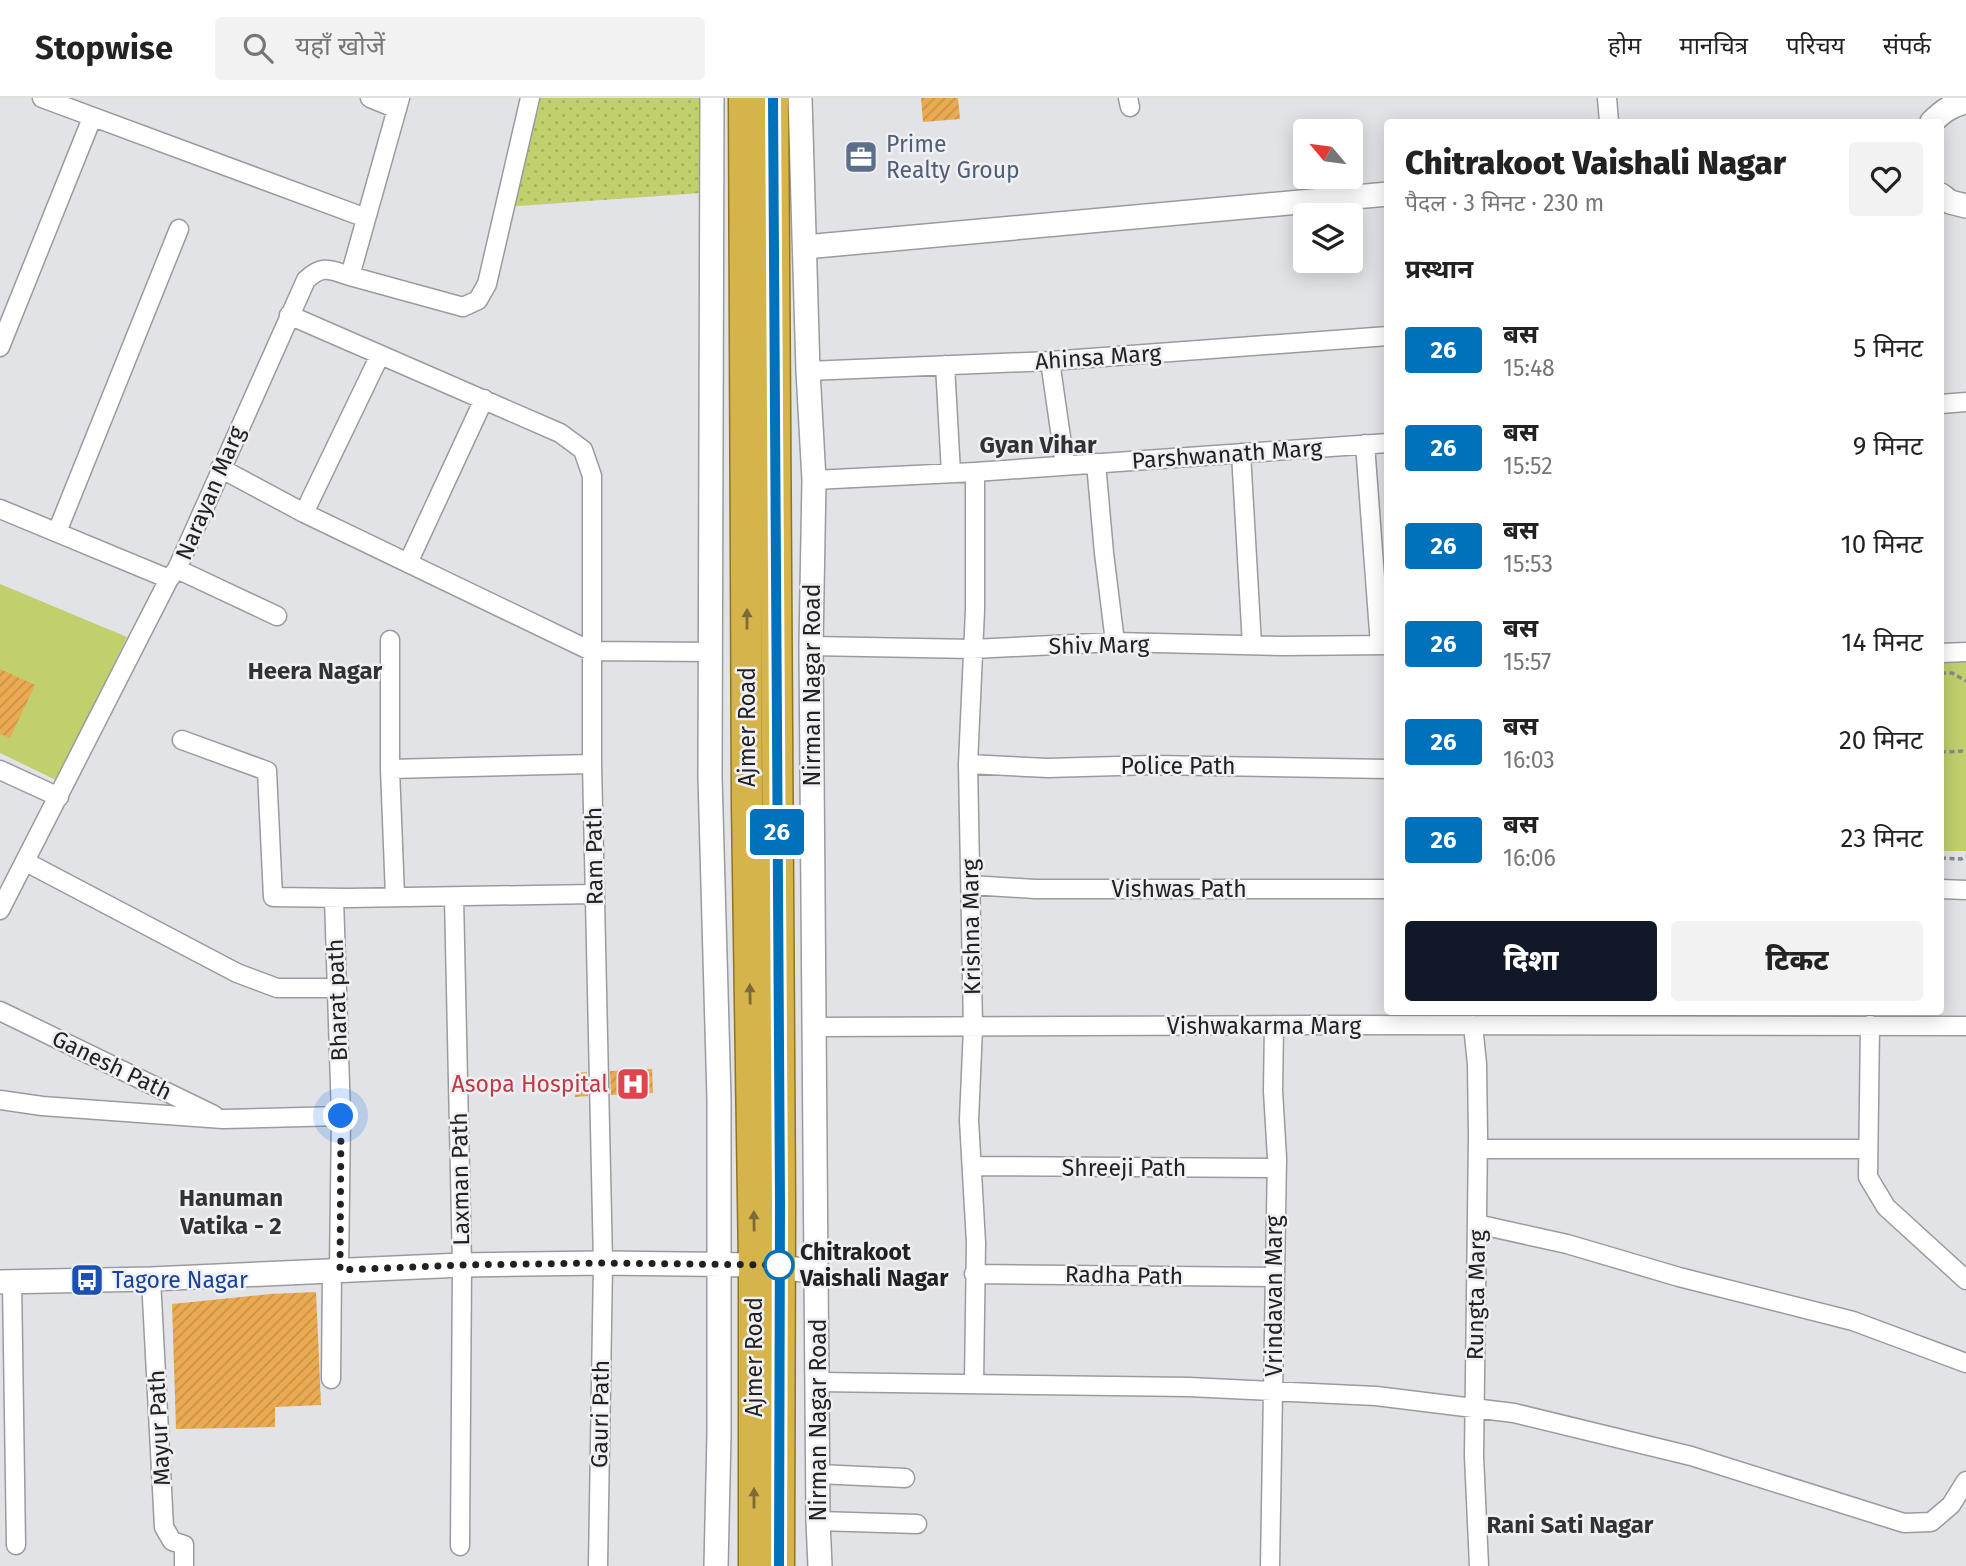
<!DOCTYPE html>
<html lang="hi">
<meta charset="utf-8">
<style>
body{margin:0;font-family:"Fira Sans","Noto Sans Devanagari",sans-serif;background:#f2f2f2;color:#222;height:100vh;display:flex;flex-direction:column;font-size:26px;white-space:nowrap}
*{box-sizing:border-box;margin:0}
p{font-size:23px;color:#767676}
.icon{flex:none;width:38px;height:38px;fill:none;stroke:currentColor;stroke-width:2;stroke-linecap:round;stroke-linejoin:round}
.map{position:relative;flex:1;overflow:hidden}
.details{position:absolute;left:1384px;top:21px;width:560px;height:896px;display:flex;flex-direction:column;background:#fff;border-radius:7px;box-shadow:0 4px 18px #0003}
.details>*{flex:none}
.badge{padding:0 14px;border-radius:5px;font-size:24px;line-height:46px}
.needle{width:46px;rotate:299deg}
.fabs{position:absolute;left:1293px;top:21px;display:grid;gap:14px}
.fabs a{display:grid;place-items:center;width:70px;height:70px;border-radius:7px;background:#fff;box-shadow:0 4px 18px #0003;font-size:35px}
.you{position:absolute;width:35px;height:35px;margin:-18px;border:5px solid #fff;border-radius:50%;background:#1a73e8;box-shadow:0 0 0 10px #1a73e833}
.map>.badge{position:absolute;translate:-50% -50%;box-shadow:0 0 0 4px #fff}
h2{padding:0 21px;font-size:26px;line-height:63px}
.round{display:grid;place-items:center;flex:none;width:74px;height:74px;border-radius:7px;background:#f2f2f2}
.head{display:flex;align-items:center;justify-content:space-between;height:119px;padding:0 21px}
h1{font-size:33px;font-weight:800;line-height:52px}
.primary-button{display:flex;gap:14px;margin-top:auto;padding:14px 21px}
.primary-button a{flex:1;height:80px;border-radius:7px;background:#111827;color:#fff;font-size:28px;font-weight:800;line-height:80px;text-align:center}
.primary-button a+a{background:#f2f2f2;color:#222}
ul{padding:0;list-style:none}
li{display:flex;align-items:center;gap:21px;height:98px;padding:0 21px}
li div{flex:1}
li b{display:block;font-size:26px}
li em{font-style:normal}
li .badge{min-width:77px;font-weight:700;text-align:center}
header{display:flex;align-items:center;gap:42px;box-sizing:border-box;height:98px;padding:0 35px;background:#fff;border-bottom:2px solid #e0e0e0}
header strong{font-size:33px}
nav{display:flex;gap:38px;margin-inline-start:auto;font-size:24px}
.search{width:490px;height:63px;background:#f2f2f2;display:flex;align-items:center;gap:18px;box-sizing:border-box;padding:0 24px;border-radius:7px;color:#767676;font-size:26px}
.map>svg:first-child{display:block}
.grass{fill:url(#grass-dots)}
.park{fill:#c1cf6c}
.building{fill:url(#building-hatch)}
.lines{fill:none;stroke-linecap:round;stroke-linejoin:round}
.minor-casing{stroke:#9a9b9e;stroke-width:21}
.tertiary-casing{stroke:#9a9b9e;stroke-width:26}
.trunk-casing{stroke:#907421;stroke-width:33}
.path{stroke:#89898c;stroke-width:3.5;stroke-dasharray:5 3.5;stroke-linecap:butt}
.minor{stroke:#fff;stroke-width:18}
.tertiary{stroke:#fff;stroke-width:23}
.trunk{stroke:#d6b44c;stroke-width:30}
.oneway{fill:#7c6a38}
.line-casing{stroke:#fff;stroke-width:16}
.line{stroke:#0072bc;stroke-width:10}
.walk{stroke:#212123;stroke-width:7;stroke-dasharray:0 12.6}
.stop-dot{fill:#fff;stroke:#0072bc;stroke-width:3.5}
.labels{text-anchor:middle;stroke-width:5;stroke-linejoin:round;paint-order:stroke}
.service-label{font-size:23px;fill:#4e5e75;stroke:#f0f0f4;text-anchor:start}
.street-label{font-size:23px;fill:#212123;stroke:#f0f0f4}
.health-label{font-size:23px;fill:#be3a42;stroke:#f0f0f4;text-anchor:end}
.stop-label{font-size:23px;font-weight:bold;fill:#212123;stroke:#f0f0f4;text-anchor:start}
.transit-label{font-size:23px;fill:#164399;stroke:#f0f0f4;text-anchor:start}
.neighbourhood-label{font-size:24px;font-weight:bold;fill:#313235;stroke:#f0f0f4}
</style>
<header>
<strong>Stopwise</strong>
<div class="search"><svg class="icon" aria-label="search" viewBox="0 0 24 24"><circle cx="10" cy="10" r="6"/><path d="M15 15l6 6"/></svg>यहाँ खोजें</div>
<nav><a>होम</a><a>मानचित्र</a><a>परिचय</a><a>संपर्क</a></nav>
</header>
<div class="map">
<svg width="1966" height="1468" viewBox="0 0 1966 1468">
<defs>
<pattern id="grass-dots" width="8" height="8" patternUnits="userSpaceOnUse" patternTransform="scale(1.75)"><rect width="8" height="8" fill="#c1cf6c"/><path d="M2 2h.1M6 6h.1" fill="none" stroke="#a6b15d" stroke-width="1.8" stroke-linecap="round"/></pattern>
<pattern id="building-hatch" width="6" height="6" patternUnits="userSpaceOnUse" patternTransform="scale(1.75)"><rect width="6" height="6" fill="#eaaa52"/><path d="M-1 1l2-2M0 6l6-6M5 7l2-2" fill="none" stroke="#c89247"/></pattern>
</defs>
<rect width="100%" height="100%" fill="#e2e3e7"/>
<path class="grass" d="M 531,0 L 706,0 L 701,95 L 504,109 Z"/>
<path class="park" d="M 0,486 L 127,539 L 58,683 L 0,655 Z
M 1966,560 L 1966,753 L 1941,753 L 1941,562 Z"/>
<path class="building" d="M 921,0 L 958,0 L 960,21 L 923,24 Z
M 0,571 L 35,587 L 10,640 L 0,636 Z
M 652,971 L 653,995 L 611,997 L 610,973 Z
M 587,974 L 588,998 L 575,999 L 574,975 Z
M 316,1194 L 321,1307 L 275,1309 L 275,1329 L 176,1331 L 172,1206 L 270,1196 Z"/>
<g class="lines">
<defs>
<path id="minor" d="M 42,0 L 366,120
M 370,0 L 397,11
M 1128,0 L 1130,9
M 1607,0 L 1609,24
M 350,178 L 463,209 L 478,202 L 487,186 L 530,0
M 289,217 L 560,335 L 583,352 L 592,378 L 592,666 L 603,1165 L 598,1468
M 0,249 L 92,20
M 1050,263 L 1065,367
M 945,267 L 951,375
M 808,273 L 1050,263 L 1388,238
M 1941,306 L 1966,304
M 1365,346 L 1380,547
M 1241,355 L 1252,547
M 1096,365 L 1104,455 L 1115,544
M 220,370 L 304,415 L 591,553 L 711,554
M 814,382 L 975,374 L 1388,345
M 0,411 L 169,481
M 304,415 L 380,257
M 57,434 L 179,131
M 408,465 L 484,301
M 177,471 L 277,518
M 390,542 L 390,671
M 811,548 L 973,551 L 1115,544 L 1282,548 L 1388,547
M 1941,555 L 1966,554
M 182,642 L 267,673 L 273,799 L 348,800 L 594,796
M 968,666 L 1048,670 L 1153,667 L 1388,671
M 0,672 L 59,699
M 26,764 L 237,875 L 277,890 L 335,890
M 971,787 L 1035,791 L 1388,791
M 1941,791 L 1966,792
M 395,798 L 390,671 L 592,666
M 454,799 L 462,1167 L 460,1448
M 334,800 L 341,1018 L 339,1172
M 0,812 L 169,481 L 177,471 L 306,182 C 323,166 330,172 350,178 L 400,0
M 0,913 L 214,1017
M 1473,927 L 1477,966 L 1478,1038 L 1474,1358 L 1479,1468
M 1870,927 L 1868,1079 L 1886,1109 L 1966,1182
M 814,929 L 1309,927 L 1966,928
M 0,1002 L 42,1008 L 223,1021 L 341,1018
M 1478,1051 L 1868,1051
M 972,1068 L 1276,1070
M 1477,1126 L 1567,1146 L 1679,1179 L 1853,1223 L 1966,1265
M 974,1176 L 1274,1179
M 151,1181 L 164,1429 L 172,1443 L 184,1447 L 184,1468
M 12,1183 L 16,1447
M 331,1281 L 332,1173
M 818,1284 L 1189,1289 L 1376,1298 L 1514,1315 L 1691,1358 L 1904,1425 L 1931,1424 L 1951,1407 L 1966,1383
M 974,1285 L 976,1145 L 969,1022 L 973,930 L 968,666 L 975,512 L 975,374
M 818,1376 L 905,1380
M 818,1423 L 917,1426
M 1270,1468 L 1277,1060 L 1273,993 L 1274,927"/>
<path id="tertiary" d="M 712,0 L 710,679 L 719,1001 L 719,1337 L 716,1468
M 800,0 L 808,273 L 814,382 L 811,548 L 818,1423 L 820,1468
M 1932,24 C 1942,14 1951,7 1966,4
M 1941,97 L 1950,104 L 1966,108
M 805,149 L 1388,96
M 0,1184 L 151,1181 L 462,1167 L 603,1165 L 766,1167 L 817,1174"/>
<path id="trunk" d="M 744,0 L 747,708 L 754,1167 L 754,1468
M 773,0 L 780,1105 L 779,1468"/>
</defs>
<use href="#minor" class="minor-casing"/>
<use href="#tertiary" class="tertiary-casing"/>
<use href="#trunk" class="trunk-casing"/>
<path class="path" d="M 1941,575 L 1952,575 L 1966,583
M 1941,654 L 1966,653
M 1941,760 L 1961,761 L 1966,758"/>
<use href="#minor" class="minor"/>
<use href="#tertiary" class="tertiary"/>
<use href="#trunk" class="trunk"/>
</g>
<defs><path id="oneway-solid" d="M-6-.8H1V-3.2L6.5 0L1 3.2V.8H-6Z" transform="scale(1.75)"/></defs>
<g class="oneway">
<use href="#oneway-solid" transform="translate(747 521) rotate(-90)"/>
<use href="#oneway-solid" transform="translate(750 896) rotate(-91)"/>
<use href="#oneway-solid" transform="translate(754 1123) rotate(-91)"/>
<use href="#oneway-solid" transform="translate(754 1400) rotate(-90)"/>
</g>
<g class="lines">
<defs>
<path id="line" d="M 773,0 L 780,1105 L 779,1468"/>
</defs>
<use href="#line" class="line-casing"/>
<use href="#line" class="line"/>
<path class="walk" d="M 341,1018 L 340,1172 L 461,1167 L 603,1165 L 779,1167"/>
</g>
<defs>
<symbol id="office-square" viewBox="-11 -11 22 22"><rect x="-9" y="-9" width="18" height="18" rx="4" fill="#5c6f8a" stroke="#f0f0f4"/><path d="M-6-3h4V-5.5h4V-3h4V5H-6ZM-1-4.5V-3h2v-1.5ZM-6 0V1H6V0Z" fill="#fff"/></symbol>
<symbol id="hospital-square" viewBox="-11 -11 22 22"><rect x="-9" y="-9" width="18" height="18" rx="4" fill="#e0444e" stroke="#f0f0f4"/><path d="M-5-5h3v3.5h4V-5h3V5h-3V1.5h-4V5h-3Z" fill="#fff"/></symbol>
<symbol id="bus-square" viewBox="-11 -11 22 22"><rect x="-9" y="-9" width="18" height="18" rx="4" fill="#1a4fb4" stroke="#f0f0f4"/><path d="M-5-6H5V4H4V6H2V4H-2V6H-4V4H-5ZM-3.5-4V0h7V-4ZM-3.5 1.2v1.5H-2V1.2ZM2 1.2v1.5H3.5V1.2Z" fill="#fff"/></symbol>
</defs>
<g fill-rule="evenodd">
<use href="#office-square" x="842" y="40" width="38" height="38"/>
<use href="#hospital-square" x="614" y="967" width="38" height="38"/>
<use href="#bus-square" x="68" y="1163" width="38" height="38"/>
</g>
<circle class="stop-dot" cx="779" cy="1167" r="14"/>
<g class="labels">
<g class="service-label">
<text x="886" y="54">Prime<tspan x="886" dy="26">Realty Group</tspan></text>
</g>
<g class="street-label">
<text transform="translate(1098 259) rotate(-4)" y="8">Ahinsa Marg</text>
<text transform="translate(1227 356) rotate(-4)" y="8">Parshwanath Marg</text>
<text transform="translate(210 395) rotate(-67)" y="8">Narayan Marg</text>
<text transform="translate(1099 547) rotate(-1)" y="8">Shiv Marg</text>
<text transform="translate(812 587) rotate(-90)" y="8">Nirman Nagar Road</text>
<text transform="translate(747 629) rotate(-90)" y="8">Ajmer Road</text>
<text x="1178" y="676">Police Path</text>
<text transform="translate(594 758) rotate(-91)" y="8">Ram Path</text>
<text x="1179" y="799">Vishwas Path</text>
<text transform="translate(971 829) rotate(-91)" y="8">Krishna Marg</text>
<text transform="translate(337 902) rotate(-92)" y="8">Bharat path</text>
<text x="1264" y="936">Vishwakarma Marg</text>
<text transform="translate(112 967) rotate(26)" y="8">Ganesh Path</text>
<text x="1124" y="1078">Shreeji Path</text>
<text transform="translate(460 1081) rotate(-91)" y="8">Laxman Path</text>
<text transform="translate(1124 1177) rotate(1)" y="8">Radha Path</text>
<text transform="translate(1476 1197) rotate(-89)" y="8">Rungta Marg</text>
<text transform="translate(1274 1198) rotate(-90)" y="8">Vrindavan Marg</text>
<text transform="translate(754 1259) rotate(-90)" y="8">Ajmer Road</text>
<text transform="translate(600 1316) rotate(-89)" y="8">Gauri Path</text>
<text transform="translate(818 1322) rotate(-90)" y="8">Nirman Nagar Road</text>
<text transform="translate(159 1330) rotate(-93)" y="8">Mayur Path</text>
</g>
<g class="health-label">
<text x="608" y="994">Asopa Hospital</text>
</g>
<g class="stop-label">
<text x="800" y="1162">Chitrakoot<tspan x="800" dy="26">Vaishali Nagar</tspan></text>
</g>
<g class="transit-label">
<text x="112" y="1190">Tagore Nagar</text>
</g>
<g class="neighbourhood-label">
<text x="1038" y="355">Gyan Vihar</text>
<text x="315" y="581">Heera Nagar</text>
<text x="231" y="1108">Hanuman<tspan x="231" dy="28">Vatika - 2</tspan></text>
<text x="1570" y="1435">Rani Sati Nagar</text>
</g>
</g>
</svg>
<div class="fabs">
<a><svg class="needle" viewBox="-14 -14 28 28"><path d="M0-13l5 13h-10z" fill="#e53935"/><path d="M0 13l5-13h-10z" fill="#767676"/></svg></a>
<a><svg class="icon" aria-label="layers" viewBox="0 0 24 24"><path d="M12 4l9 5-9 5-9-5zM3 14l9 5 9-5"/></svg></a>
</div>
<div class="you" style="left:341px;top:1018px"></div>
<b class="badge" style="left:777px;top:734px;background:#0072bc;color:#fff">26</b>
<section class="details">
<div class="head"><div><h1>Chitrakoot Vaishali Nagar</h1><p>पैदल · 3 मिनट · 230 m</p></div><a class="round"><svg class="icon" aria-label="heart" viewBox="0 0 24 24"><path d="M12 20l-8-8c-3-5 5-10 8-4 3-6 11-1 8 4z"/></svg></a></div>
<h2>प्रस्थान</h2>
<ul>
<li><span class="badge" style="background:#0072bc;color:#fff">26</span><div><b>बस</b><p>15:48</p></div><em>5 मिनट</em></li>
<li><span class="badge" style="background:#0072bc;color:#fff">26</span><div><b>बस</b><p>15:52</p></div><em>9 मिनट</em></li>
<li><span class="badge" style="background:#0072bc;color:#fff">26</span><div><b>बस</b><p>15:53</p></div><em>10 मिनट</em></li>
<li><span class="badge" style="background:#0072bc;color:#fff">26</span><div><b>बस</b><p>15:57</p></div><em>14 मिनट</em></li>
<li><span class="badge" style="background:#0072bc;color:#fff">26</span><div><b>बस</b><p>16:03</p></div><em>20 मिनट</em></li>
<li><span class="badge" style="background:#0072bc;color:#fff">26</span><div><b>बस</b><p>16:06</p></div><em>23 मिनट</em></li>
</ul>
<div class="primary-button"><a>दिशा</a><a>टिकट</a></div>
</section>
</div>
